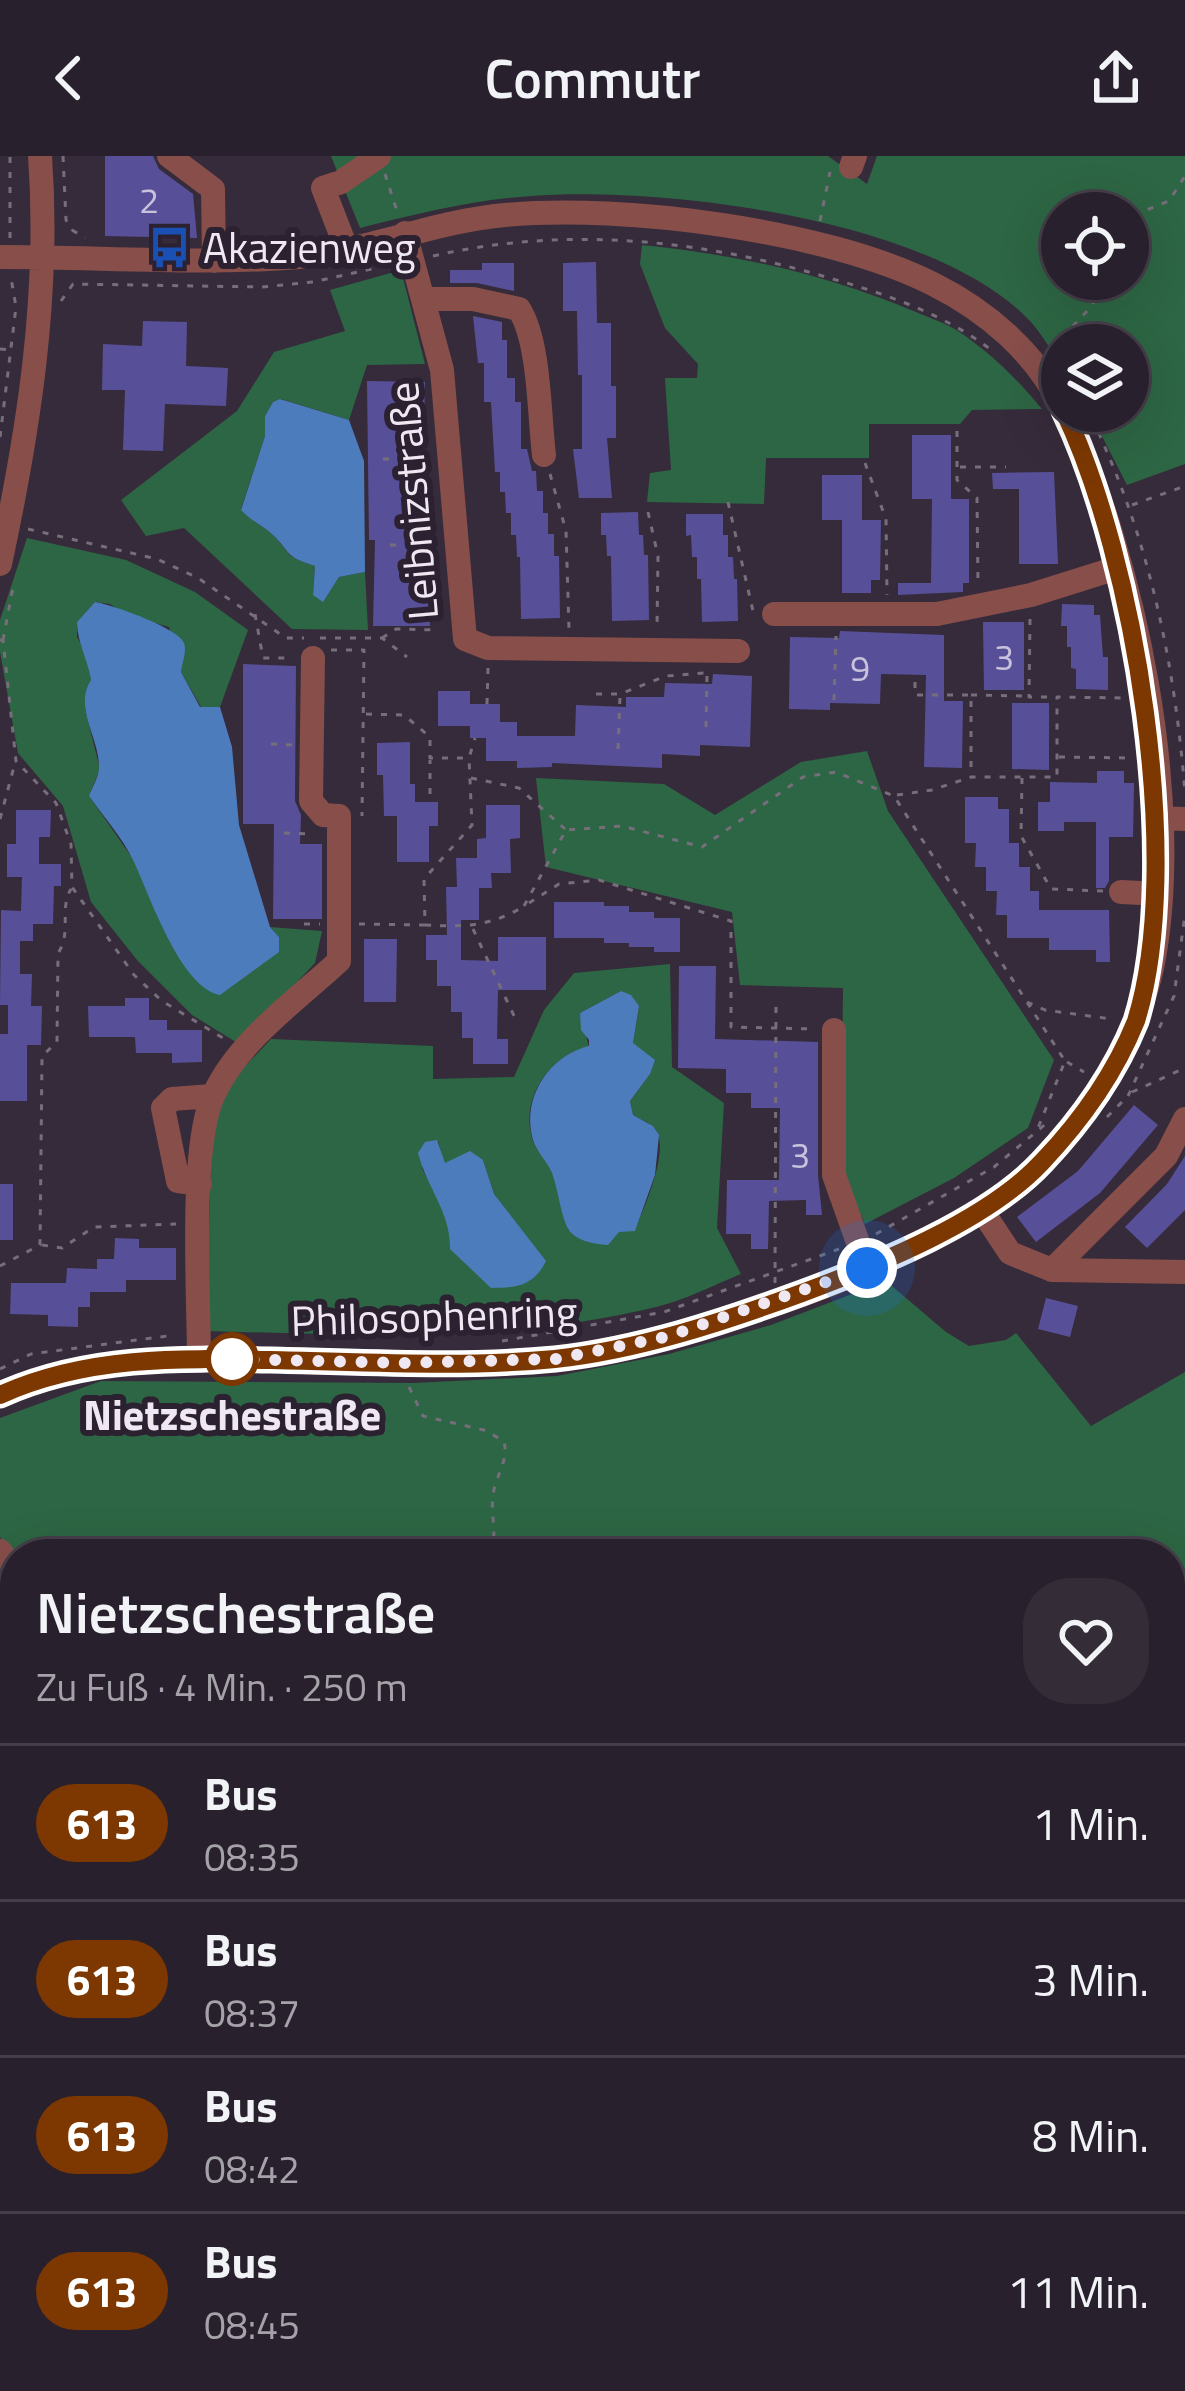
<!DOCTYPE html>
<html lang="de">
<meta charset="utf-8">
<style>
body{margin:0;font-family:"Titillium Web",sans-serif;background:#342d38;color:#f1f3f6;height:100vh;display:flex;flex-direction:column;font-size:45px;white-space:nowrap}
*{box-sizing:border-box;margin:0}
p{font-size:39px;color:#a5a3a9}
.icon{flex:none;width:66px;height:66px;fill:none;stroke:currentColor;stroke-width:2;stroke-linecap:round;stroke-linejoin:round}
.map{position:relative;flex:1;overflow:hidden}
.details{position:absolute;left:0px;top:1383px;width:1185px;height:852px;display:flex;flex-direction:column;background:#28202c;border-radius:48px 48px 0 0;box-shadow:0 12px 48px #0002,0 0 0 3px #443e48}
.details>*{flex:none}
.badge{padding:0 24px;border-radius:39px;font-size:42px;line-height:78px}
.controls{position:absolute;left:1041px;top:36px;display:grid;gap:24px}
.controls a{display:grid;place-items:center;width:108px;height:108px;border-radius:50%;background:#28202c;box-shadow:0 12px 48px #0002,0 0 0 3px #443e48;font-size:60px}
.you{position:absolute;width:60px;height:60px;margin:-30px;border:9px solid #fff;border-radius:50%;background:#1a73e8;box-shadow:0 0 0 18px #1a73e833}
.map>.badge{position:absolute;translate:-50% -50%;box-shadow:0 0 0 6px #fff}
.round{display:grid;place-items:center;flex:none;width:126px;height:126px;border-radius:48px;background:#342d38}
.overview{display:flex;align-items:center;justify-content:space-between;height:204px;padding:0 36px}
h1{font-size:57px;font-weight:600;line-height:90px}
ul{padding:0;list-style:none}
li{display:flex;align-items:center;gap:36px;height:156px;padding:0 36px;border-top:3px solid #443e48}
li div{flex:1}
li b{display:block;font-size:45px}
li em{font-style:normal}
li .badge{min-width:132px;font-weight:700;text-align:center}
header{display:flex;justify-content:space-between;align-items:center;height:156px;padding:0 36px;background:#28202c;font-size:54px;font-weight:600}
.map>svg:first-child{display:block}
.green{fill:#2d6644;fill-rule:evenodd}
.water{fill:#4d7cbd}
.building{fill:#575098}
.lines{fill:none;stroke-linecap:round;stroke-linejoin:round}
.path{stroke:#776e7b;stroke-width:3;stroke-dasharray:6 9;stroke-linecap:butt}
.minor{stroke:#874e4a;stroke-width:24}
.minor-bridge{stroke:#874e4a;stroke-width:24}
.line-casing{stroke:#fff;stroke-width:27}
.line{stroke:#7d3801;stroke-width:18}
.walk{stroke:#efe8f2;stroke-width:12;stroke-dasharray:0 21.6}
.stop-dot{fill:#fff;stroke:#7d3801;stroke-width:6}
.labels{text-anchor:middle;stroke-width:12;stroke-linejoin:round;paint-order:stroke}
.number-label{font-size:36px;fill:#c9c2dc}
.poi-label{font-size:42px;fill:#efe8f2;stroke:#2c2130;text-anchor:start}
.street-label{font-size:42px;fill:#efe8f2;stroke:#2c2130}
.stop-label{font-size:42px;font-weight:bold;fill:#efe8f2;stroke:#2c2130}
</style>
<header><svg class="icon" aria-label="back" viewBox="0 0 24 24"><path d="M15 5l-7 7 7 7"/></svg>Commutr<svg class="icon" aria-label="share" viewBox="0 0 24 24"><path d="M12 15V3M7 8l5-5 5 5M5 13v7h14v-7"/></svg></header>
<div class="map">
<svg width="1185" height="2235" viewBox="0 0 1185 2235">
<rect width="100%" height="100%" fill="#362b3a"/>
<path class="green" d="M 331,0 L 828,0 L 867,28 L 877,0 L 1185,0 L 1185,308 L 1127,329 L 1089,255 L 1128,255 L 1128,189 L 1062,189 L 1062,210 C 1051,195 1042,178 1030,165 C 934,63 665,30 531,40 C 473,44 416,58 360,72 ZM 1062,57 L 1128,57 L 1128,123 L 1062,123 Z
M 642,89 C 735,98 824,118 911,154 C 927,161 947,167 961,177 C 993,199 1018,224 1042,253 L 972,254 L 960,268 L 869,268 L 869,302 L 766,302 L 764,348 L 647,346 L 650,317 L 671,314 L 665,222 L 697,222 L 698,208 L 665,172 L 640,108 Z
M 401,114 L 425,208 L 367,209 L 349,264 L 281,243 L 273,246 L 265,260 L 265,280 L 241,353 C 251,365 264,370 274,380 C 293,401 285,400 315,410 L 313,438 L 323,445 L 339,421 L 365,416 L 368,474 L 292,473 L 184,372 L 146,380 L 121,344 L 237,255 L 274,196 L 345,175 L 330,134 Z
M 27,382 L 126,404 L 195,436 L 248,474 L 220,551 L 201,551 L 181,516 L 169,471 L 124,458 L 110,448 L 95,446 L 77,466 L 77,481 L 88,500 L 91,524 L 85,553 L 100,613 L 89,640 L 133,703 L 164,773 L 191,817 L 279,781 L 270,771 L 322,775 L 315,807 L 239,888 L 192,859 L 137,804 L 91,746 L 63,650 L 18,597 L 0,496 L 0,464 Z
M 867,595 L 888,655 L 1054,904 L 1028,972 L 954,1022 L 865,1068 L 841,1014 L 843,832 L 740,829 L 732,756 L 546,711 L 536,622 L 664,628 L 715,659 L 801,606 Z
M 670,808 L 672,911 L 724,947 L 717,1072 L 741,1118 C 714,1129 685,1144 656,1151 C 508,1187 356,1179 206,1175 L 212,967 L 234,922 L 271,883 L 433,890 L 433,923 L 514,921 L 544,854 L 574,817 ZM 621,835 L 639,850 L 633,887 L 650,918 L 630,945 L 633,959 C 641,964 653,967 657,976 C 668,999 644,1052 635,1074 L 568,1074 C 564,1053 559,1029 549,1010 C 545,1002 536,994 533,985 C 519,945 548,899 589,891 L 580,857 ZM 438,985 L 444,1008 L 483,1004 L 494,1038 L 545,1105 L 451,1068 L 422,1012 Z
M 886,1125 L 946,1176 L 969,1190 L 1006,1184 L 1016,1177 L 1091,1270 L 1185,1216 L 1185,1550 L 1170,1547 L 1170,1398 L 15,1398 L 15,1404 L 0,1381 L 0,1262 L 101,1225 L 413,1227 L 557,1220 L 669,1198 L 771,1169 Z
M 15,1484 L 15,1595 L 0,1611 L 0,1492 Z
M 0,1633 L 15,1646 L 15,1798 L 0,1806 Z
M 15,1801 L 15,2220 L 841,2220 L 808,2235 L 0,2235 L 0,1808 Z
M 1170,1989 L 1185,2003 L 1185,2193 L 1170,2171 Z"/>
<path class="water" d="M 280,243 L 349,264 L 364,305 L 365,416 L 339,421 L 323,446 L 313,439 L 315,410 C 285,400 293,400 274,380 C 264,370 251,365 241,354 L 265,280 L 265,260 L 273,246 Z
M 95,446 C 110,448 179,472 184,487 C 187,495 182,507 181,516 L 200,551 L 220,551 L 232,591 L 239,669 L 270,771 L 279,781 L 279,796 L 220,839 C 180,832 149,737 133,704 C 122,681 103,660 89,640 C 92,632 99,620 99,612 C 100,582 73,552 91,524 C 88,504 77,486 77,466 Z
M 621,835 L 631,839 L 639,850 L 633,887 L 655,904 L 650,918 L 630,945 L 633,959 L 653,970 L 659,979 L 655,1019 L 635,1075 L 619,1076 L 608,1089 C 594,1088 574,1085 567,1071 C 560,1055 558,1033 552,1017 C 547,1005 536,995 533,984 C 521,943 548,900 589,890 L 589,884 L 581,874 L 580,857 Z
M 437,984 L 445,1007 L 470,995 L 483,1004 L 494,1038 L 546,1105 C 534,1130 516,1132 491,1132 L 450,1093 C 451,1057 427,1032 418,997 L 425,986 Z"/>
<path class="building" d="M 105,0 L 153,0 L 159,13 L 193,38 L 197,82 L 105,80 Z
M 596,106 L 597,167 L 611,167 L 611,230 L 616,230 L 616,282 L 607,282 L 612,342 L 579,342 L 573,293 L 582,293 L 582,219 L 578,219 L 577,155 L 563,155 L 563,107 Z
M 482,107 L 514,107 L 514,135 L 477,127 L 450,127 L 450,114 L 482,114 Z
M 473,160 L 502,166 L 502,184 L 507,184 L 507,222 L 515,222 L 515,246 L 521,246 L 521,293 L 527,293 L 532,315 L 536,315 L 537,335 L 543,335 L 543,357 L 548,357 L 548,378 L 554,378 L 554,400 L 559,400 L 560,462 L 521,463 L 520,401 L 517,401 L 516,379 L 511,379 L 511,357 L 506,357 L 505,336 L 500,336 L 500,316 L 495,316 L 491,246 L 484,246 L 484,207 L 478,207 Z
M 143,165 L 187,166 L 186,210 L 228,212 L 226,250 L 165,248 L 163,295 L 123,294 L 125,234 L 102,234 L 103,188 L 142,190 Z
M 367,225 L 425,226 L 423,310 L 428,311 L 430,470 L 373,470 L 375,384 L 369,384 Z
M 912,279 L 951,279 L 951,343 L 969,343 L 969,427 L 963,427 L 963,436 L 898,439 L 898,427 L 931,427 L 932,343 L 912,343 Z
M 1054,316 L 1058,408 L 1019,408 L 1019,333 L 993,333 L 992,317 Z
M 822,319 L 862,319 L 862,364 L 881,364 L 880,424 L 871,424 L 871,437 L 842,437 L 842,364 L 822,364 Z
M 638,356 L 639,379 L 643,379 L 644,399 L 648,399 L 649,464 L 612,465 L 611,400 L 607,400 L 606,379 L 601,379 L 601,357 Z
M 686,358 L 723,358 L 723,379 L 728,379 L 728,401 L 733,401 L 734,423 L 737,423 L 738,465 L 702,466 L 701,423 L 697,423 L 697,401 L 692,401 L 691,379 L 686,380 Z
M 1062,448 L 1094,449 L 1094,459 L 1100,459 L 1103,501 L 1108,501 L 1108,534 L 1076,533 L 1076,513 L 1071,512 L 1071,491 L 1067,491 L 1067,470 L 1061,470 Z
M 983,466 L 1024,466 L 1024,534 L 984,534 Z
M 840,475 L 944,479 L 944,545 L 963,545 L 962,612 L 924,611 L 926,519 L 881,518 L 880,548 L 830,547 L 830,554 L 789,553 L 790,481 L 839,482 Z
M 243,508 L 296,510 L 295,645 L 301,659 L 300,688 L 322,688 L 322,763 L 273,763 L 274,668 L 243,668 Z
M 713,518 L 752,520 L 750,591 L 700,589 L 700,600 L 662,598 L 662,612 L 552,607 L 552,611 L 517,612 L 517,605 L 486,605 L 486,582 L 470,582 L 470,570 L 438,570 L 438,535 L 470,535 L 470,548 L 500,548 L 500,566 L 517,566 L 517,580 L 575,580 L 576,549 L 626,551 L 626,541 L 664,541 L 665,527 L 712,528 Z
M 1012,547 L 1049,547 L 1049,614 L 1012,613 Z
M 410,586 L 410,628 L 415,628 L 415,646 L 438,646 L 438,670 L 429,670 L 429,706 L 397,706 L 397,660 L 384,660 L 383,619 L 377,619 L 377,587 Z
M 1097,615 L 1124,615 L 1124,627 L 1134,627 L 1133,681 L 1109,681 L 1109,725 L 1105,732 L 1096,732 L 1096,666 L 1064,666 L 1064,675 L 1038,675 L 1038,646 L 1050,646 L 1050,626 L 1097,627 Z
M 965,641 L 998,641 L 998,653 L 1009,653 L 1009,687 L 1019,687 L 1019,711 L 1030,711 L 1030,735 L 1039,735 L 1039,754 L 1109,754 L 1110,806 L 1096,806 L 1096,794 L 1049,794 L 1049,782 L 1007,782 L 1007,759 L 996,759 L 997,735 L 986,735 L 986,711 L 975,711 L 976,687 L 965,687 Z
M 486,649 L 520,649 L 520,682 L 510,683 L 511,717 L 491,717 L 492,732 L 479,732 L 479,764 L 461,764 L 461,804 L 498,805 L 498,781 L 546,781 L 546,834 L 498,834 L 497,883 L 508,883 L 508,908 L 473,908 L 473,882 L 462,882 L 462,856 L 451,856 L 451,830 L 437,830 L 437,804 L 426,804 L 426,779 L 447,779 L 446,731 L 457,731 L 456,702 L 477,702 L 477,683 L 486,682 Z
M 16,654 L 51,654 L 50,681 L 39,681 L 39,708 L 61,708 L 61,730 L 54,730 L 53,768 L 33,768 L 33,785 L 20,785 L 20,818 L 32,818 L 31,850 L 42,850 L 41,889 L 27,889 L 27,945 L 0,945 L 0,878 L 8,878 L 8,849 L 0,849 L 1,754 L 21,755 L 22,721 L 7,721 L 7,688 L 16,688 Z
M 554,746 L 604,746 L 604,750 L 629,750 L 629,756 L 654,756 L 654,762 L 680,762 L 680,796 L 654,796 L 654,791 L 629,791 L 629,787 L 604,787 L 604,782 L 554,782 Z
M 364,783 L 397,783 L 396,846 L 364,846 Z
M 679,810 L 716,810 L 715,883 L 818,886 L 818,1019 L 822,1059 L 806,1059 L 806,1044 L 769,1045 L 768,1093 L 751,1093 L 751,1078 L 726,1078 L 727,1024 L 779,1024 L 780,952 L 751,952 L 751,937 L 726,937 L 726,913 L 678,912 Z
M 125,842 L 149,842 L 149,864 L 167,864 L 167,874 L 202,874 L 202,906 L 172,907 L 172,897 L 136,897 L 135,881 L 89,881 L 88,850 L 125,850 Z
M 1134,949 L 1158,969 L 1100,1037 L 1036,1086 L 1017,1061 L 1078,1015 Z
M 1185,1000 L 1185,1054 L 1147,1092 L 1125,1071 L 1167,1028 Z
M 0,1028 L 13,1028 L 13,1084 L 0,1084 Z
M 115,1082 L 139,1083 L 139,1092 L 176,1092 L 176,1124 L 126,1124 L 126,1136 L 90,1136 L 90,1151 L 78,1151 L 78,1171 L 48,1170 L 48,1159 L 10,1158 L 11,1127 L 66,1127 L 67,1112 L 97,1113 L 97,1103 L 114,1103 Z
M 1046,1142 L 1078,1150 L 1070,1181 L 1038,1173 Z"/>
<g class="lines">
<path class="path" d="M 63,0 L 66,64 L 72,74
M 385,18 L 397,55
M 820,65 L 830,16
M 1128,73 L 1134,59 L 1169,45 L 1185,20
M 72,74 L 85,82
M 10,82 L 10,0
M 433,100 C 564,70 698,83 826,121 C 886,138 945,158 994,196
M 61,145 L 73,128 L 262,131 L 313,126 L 394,108
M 1052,192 L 1091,151 L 1106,123
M 0,193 L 10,194
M 1092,263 C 1149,381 1175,508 1185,637
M 957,275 L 957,324 L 977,342 L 978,429
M 0,281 L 16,151 L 11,122
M 383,303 L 430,303
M 865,307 L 886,363 L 887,439
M 960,311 L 1006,311
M 550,318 L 566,375 L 569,474
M 728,346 L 753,455
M 1132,349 L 1185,330
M 648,356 L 658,400 L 657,473
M 28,373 L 157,403 L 198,422 L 286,482 L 304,482
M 390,389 L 433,389
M 255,458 L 263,502 L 293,502
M 1030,463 L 1029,541 L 1056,541
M 320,482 L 382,482 L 407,501
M 382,482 L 396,473 L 436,474
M 0,484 L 3,484 L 16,605 L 56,647 L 71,688 L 72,731 L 134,819 L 162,845 L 223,882
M 3,484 L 14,426
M 331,494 L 364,494 L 362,660
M 915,526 L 915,539 L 971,539 L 971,619
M 596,538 L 620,538 L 666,520 L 705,517
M 971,539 L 1027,540
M 834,544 L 836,480
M 487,548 L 488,512
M 366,558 L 404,559 L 430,581 L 430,602 L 466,602
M 706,571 L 707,518
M 271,588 L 293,589
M 618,593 L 620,540
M 1059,601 L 1133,602
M 471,622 L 519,632 L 565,673
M 1022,622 L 1021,680 L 1051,733 L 1103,735
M 430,638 L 430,604
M 897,639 L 932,634 L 971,621 L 1057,621 L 1057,541 L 1129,542
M 0,663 L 15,607
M 284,677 L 313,678
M 529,747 L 559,728 L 599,724 L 731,765 L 731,871 L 814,873
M 524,750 L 566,674 L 622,670 L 702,691 L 803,621 L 836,616 L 894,640 L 1065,905 L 1036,977
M 304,768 L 320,768
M 359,768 L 425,769 L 424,723 L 472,669 L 469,602 L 475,582
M 425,769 C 462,771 488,771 521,752
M 473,773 L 516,864
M 1027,846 L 1045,854 L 1112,863
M 1067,906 L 1084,916
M 1132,936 L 1185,912
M 1128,940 L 1174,840 L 1185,758
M 1107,961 L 1127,941
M 876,1078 L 994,1011 L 1048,966
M 42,1089 L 62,1092 L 94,1071 L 176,1068
M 0,1110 L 40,1089 L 42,900 L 57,886 L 58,797 C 72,777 59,752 71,733
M 775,1127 L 776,847
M 502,1185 L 664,1156 L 839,1093
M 0,1213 L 31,1198 L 175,1179
M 409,1231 L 423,1260 L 484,1274 L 504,1285 C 509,1307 495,1319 493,1340 C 490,1361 499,1379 489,1398
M 0,1441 L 15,1453
M 0,1537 L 15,1517
M 0,1671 L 15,1663
M 1170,1760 L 1185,1753
M 1170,1821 L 1185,1829
M 349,2220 L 359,2235"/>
<path class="minor" d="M 169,0 L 213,33 L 214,105
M 851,11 L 855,0
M 405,77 L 442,214 L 465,483 L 488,492 L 738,495
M 347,94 L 323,32 L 341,26 L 379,0
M 0,101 C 100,101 200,109 300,101 C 370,94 436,65 505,59 C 624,48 826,74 933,128 C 987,155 1035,196 1062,251
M 423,143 L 473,143 L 519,153 C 540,186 539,259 544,299
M 1064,255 C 1135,403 1185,650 1152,812 C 1144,849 1128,881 1112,915
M 0,408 C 29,273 50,138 40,0
M 774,458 L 937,458 L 1031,439 L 1120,411
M 1160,662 L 1185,663
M 1121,736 L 1161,738
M 834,874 L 834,1019 L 867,1112
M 200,1028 L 178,1025 L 163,952 L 172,943 L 212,940
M 981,1053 L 1010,1097 L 1052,1114 L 1185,1116
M 1052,1114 L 1166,1000 L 1185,963
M 199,1203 C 199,1141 189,989 214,938 C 239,884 297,844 339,805 L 339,660 L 323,659 L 311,645 L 313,502
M 0,1239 C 122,1184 266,1205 396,1207 C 449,1207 508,1210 560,1202 C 708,1179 925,1111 1038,1011 C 1059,991 1077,963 1095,940
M 0,1395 L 15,1414"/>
<path class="minor-bridge" d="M 1095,940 L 1112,915"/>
</g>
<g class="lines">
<defs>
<path id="line" d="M 0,1239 C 86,1200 178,1202 270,1204 C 364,1206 461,1212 555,1203 C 638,1194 723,1166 802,1137 C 877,1109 987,1065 1042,1006 C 1081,965 1115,917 1136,865 C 1185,708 1135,403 1064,255"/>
</defs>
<use href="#line" class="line-casing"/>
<use href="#line" class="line"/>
<path class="walk" d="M 232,1203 L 402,1207 L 556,1203 L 666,1181 L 867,1112"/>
</g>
<defs>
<symbol id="bus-bare" viewBox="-9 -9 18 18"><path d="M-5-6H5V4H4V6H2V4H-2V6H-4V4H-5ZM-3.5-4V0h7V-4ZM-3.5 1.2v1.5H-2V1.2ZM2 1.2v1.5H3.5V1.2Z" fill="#1a4fb4" stroke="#2c2130" stroke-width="2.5" paint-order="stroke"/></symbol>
</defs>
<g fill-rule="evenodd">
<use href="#bus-bare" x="140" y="62" width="59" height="59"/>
</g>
<circle class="stop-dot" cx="232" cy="1203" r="24"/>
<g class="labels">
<g class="number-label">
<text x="149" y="57">2</text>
<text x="1004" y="514">3</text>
<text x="860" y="525">9</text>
<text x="800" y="1012">3</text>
</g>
<g class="poi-label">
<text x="203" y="107">Akazienweg</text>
</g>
<g class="street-label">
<text transform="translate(413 345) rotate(-95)" y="15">Leibnizstraße</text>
<text transform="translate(434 1160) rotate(-2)" y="15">Philosophenring</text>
</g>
<g class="stop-label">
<text x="232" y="1274">Nietzschestraße</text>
</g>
</g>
</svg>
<div class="controls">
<a><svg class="icon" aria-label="locate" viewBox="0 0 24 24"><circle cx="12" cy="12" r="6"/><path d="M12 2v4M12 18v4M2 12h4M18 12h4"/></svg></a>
<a><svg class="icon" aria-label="layers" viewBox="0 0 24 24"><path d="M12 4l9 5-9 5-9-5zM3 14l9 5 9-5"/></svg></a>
</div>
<div class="you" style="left:867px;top:1112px"></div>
<section class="details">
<div class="overview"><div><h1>Nietzschestraße</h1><p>Zu Fuß · 4 Min. · 250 m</p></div><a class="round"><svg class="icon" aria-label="heart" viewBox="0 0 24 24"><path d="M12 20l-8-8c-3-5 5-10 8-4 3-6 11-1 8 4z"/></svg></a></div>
<ul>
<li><span class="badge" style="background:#7d3801;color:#fff">613</span><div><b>Bus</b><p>08:35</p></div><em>1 Min.</em></li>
<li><span class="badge" style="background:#7d3801;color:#fff">613</span><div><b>Bus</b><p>08:37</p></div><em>3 Min.</em></li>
<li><span class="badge" style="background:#7d3801;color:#fff">613</span><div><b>Bus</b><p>08:42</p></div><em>8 Min.</em></li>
<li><span class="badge" style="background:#7d3801;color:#fff">613</span><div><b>Bus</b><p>08:45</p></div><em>11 Min.</em></li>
</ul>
</section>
</div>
